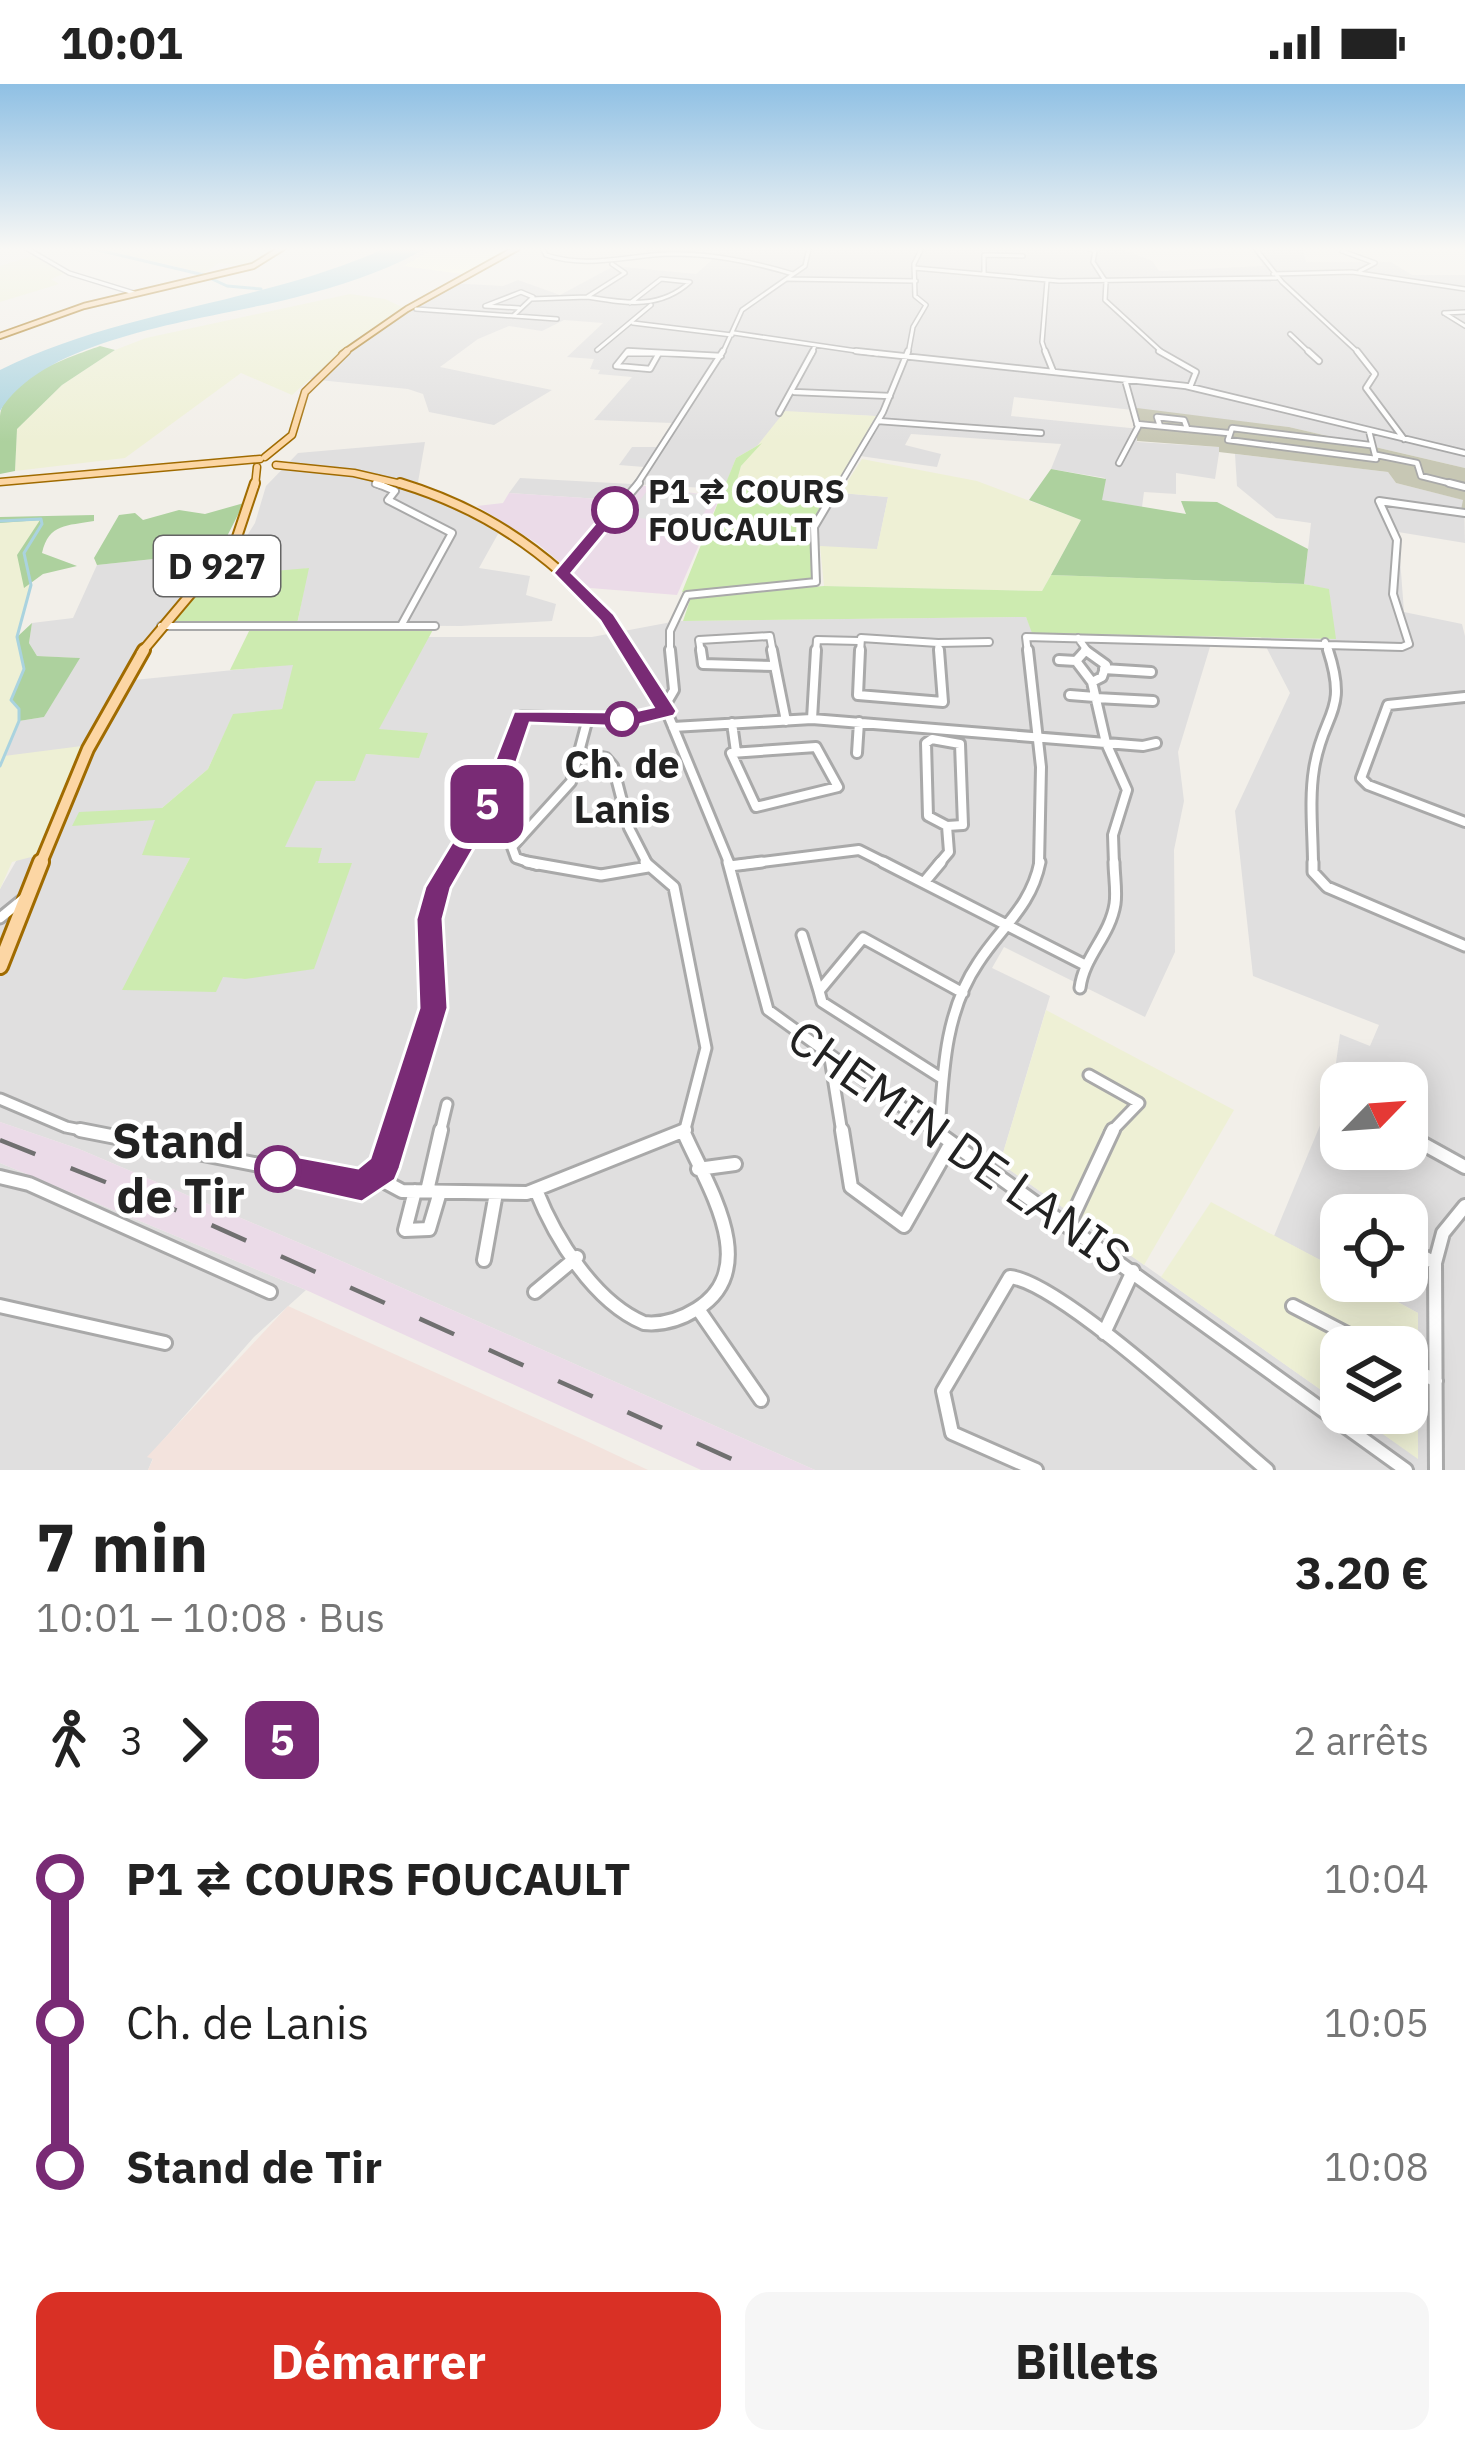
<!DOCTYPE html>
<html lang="fr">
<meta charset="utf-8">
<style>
body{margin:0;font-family:"IBM Plex Sans",sans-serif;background:#f6f6f6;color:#222;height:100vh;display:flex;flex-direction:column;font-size:45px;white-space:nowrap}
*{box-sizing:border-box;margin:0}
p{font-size:39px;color:#767676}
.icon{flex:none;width:66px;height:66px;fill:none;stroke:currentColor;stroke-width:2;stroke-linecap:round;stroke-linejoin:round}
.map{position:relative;height:1386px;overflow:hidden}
.panel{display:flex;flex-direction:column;background:#fff;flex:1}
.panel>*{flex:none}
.badge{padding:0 24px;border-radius:18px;font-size:42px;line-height:78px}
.needle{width:78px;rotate:65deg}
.tools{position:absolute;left:1320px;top:978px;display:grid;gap:24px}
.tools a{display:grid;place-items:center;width:108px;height:108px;border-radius:24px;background:#fff;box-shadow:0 6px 30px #0003;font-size:60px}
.map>.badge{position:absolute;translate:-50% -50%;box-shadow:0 0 0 6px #fff}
.legs{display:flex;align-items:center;gap:18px;height:132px;padding:0 36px;font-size:39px}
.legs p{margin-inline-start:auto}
.head{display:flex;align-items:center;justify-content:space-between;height:204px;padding:0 36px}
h1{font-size:66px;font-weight:700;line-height:90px}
.action{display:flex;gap:24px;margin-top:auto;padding:24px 36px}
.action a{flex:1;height:138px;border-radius:24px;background:#d93025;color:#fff;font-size:48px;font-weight:700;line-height:138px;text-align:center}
.action a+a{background:#f6f6f6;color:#222}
ul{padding:0 36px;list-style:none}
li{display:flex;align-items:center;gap:42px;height:144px;font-size:45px}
li i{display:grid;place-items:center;width:18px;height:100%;margin:0 15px;background:currentColor}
li i::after{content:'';width:30px;height:30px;margin:-15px;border:9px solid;border-radius:50%;background:#fff}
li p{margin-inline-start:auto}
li:first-child i{background:linear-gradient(#0000 50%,currentColor 0)}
li:last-child i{background:linear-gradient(currentColor 50%,#0000 0)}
.status{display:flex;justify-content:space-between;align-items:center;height:84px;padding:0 60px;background:#fff;direction:ltr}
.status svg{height:33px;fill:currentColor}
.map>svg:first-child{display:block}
.residential{fill:#e0dfdf;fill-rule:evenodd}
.industrial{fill:#ebdbe8}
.education{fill:#ffffe5}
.military{fill:#f3e3dd}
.construction{fill:#c7c7b4}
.farmland{fill:#eef0d5}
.grass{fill:#cdebb0}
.forest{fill:#add19e}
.parking{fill:#e2e2e2}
.water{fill:#aad3df}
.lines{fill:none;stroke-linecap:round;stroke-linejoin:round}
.stream{stroke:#aad3df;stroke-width:3}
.minor-far5-casing{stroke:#a9a9a9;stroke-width:6}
.minor-far4-casing{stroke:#a9a9a9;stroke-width:8}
.minor-far3-casing{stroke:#a9a9a9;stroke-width:10}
.minor-far2-casing{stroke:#a9a9a9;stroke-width:14}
.minor-far1-casing{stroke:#a9a9a9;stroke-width:15}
.minor-casing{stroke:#a9a9a9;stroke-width:18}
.major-far4-casing{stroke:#a06b00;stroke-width:8}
.major-far3-casing{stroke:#a06b00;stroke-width:9}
.major-far2-casing{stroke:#a06b00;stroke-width:12}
.major-far1-casing{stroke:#a06b00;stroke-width:16}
.major-casing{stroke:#a06b00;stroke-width:20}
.minor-far5{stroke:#fff;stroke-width:3}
.minor-far4{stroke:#fff;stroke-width:4.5}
.minor-far3{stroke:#fff;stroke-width:6}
.minor-far2{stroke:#fff;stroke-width:8}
.minor-far1{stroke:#fff;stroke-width:9}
.minor{stroke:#fff;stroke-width:12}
.major-far4{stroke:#fcd6a4;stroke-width:4.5}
.major-far3{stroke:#fcd6a4;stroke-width:6}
.major-far2{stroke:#fcd6a4;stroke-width:8}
.major-far1{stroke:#fcd6a4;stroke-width:10}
.major{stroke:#fcd6a4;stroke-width:14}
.rail{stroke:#707070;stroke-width:4.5;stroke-dasharray:38 38;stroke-linecap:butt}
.line-1{fill:#792b75;stroke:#fff;stroke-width:3}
.stop-1-dot{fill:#fff;stroke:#792b75;stroke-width:6}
.labels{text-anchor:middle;stroke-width:9;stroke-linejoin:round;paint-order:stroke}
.far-stop-label{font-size:33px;font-weight:bold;fill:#222;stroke:#fff;text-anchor:start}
.shield{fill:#fff;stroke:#646464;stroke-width:3}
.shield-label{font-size:36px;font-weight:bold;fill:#222}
.stop-label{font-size:39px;font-weight:bold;fill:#222;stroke:#fff}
.near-stop-label{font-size:48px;font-weight:bold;fill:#222;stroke:#fff;text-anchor:end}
.near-street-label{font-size:48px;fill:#222;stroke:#fff}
</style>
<div class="status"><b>10:01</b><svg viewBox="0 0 49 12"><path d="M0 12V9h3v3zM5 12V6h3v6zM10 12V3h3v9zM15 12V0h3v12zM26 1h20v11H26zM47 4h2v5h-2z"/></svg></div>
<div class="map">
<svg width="1465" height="1386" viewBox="0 0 1465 1386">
<rect width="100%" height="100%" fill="#f2efe9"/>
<path class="residential" d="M 651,164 L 1119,164 L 1152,177 L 1159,187 L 1263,182 L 1253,164 L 1302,164 L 1306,178 L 1391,178 L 1412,191 L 1465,191 L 1465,384 L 1289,343 L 1014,313 L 1011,332 L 1140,345 L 1137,358 L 1220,363 L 1215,395 L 1176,389 L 1176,410 L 1144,408 L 1142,423 L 1101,416 L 1105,394 L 1051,385 L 1061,360 L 911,350 L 905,361 L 941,370 L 937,383 L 853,371 L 874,332 L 785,328 L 762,359 L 736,374 L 724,405 L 632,400 L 615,416 L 509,409 L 520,394 L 632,400 L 644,383 L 619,381 L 632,363 L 657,363 L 672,339 L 594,336 L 632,293 L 598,290 L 600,286 L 590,285 L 594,275 L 567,273 L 603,239 L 564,236 L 542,247 L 509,242 L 478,255 L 440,283 L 552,306 L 494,341 L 429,328 L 423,310 L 408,305 L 309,295 L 354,256 L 449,199 L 503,202 L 518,196 L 560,211 L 614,182 L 696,190 L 714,174 L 639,173 Z
M 425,358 L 417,404 L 503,441 L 479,484 L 530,492 L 526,511 L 556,520 L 552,537 L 461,542 L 297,541 L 308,484 L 185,516 L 124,597 L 294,580 L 282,625 L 233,631 L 208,685 L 162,724 L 156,736 L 190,774 L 123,906 L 223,892 L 245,895 L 350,779 L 317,779 L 321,764 L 284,764 L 316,696 L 365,670 L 419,673 L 427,649 L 378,646 L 426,553 L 592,553 L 677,537 L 1026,533 L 1033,549 L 1213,553 L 1178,668 L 1184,717 L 1174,766 L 1175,868 L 1145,933 L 1004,863 L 992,884 L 1050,912 L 1000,1079 L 1341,1320 L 1341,1329 L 1353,1329 L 1418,1374 L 1418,1229 L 1359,1197 L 1407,1197 L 1407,1131 L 1341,1131 L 1341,1187 L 1274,1152 L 1331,1015 L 1340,950 L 1370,962 L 1379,941 L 1253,892 L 1235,727 L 1290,609 L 1261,553 L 1335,555 L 1329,506 L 1304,500 L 1311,439 L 1276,434 L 1237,402 L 1235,370 L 1388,388 L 1396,399 L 1464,416 L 1465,459 L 1398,448 L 1404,528 L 1462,540 L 1465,552 L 1465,1386 L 815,1386 L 330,1172 L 79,1065 L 0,1038 L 0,805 L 81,664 L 3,673 L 19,637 L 44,633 L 79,574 L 37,572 L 29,559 L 32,539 L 73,534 L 97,481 L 238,466 L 255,439 L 266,402 L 298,369 ZM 1341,999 L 1407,999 L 1407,1065 L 1341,1065 Z
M 784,395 L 845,398 L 841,409 L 888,413 L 877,466 L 807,462 L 809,443 L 828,409 L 782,407 Z
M 0,1079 L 306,1206 L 254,1253 L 149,1372 L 153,1374 L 148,1386 L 0,1386 Z"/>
<path class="industrial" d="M 632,400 L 720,413 L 677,511 L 590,504 L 538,460 L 477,422 L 503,419 L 509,409 L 615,416 Z
M 0,1038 L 79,1065 L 330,1172 L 815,1386 L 701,1386 L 306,1206 L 0,1079 Z"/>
<path class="education" d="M 436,164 L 510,164 L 462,190 L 403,182 Z"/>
<path class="military" d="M 288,1222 L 580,1354 L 648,1386 L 148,1386 L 153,1375 L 147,1373 Z"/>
<path class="construction" d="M 1137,324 L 1289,343 L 1465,384 L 1465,427 L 1461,426 L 1463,416 L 1396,399 L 1388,388 L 1219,368 L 1219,363 L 1137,357 Z"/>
<path class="farmland" d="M 98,164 L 278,164 L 247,182 L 219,179 L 204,189 Z
M 36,171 L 66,189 L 51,195 L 59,200 L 0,218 L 0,182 Z
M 350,210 L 385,215 L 404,224 L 354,256 L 292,311 L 241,289 L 125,374 L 15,387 L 17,345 L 62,301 L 115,266 L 146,254 Z
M 785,327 L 876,332 L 839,398 L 785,395 L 782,407 L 735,403 L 741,382 Z
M 862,375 L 977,397 L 1081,436 L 1042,507 L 824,502 L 820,462 L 877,465 L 888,413 L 840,409 Z
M 41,435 L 17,471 L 31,501 L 17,553 L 24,585 L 11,616 L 19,625 L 19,637 L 4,672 L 82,662 L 35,772 L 12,778 L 0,805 L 0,439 Z
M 1046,926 L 1234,1026 L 1144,1181 L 1000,1079 Z
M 1211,1118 L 1341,1187 L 1341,1197 L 1359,1197 L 1418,1229 L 1418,1375 L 1353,1329 L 1407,1329 L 1407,1263 L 1341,1263 L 1341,1320 L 1161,1193 Z"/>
<path class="grass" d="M 762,359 L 741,382 L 735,403 L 828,409 L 809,443 L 814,498 L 682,508 L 736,374 Z
M 309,484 L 297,540 L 435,542 L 379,645 L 428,649 L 419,674 L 366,670 L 355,697 L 316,697 L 285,763 L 322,764 L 318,779 L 352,779 L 314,885 L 245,895 L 223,893 L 216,908 L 122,906 L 190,774 L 142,771 L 155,736 L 72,742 L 79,728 L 162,724 L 208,685 L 233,630 L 282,625 L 293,581 L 230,586 L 251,543 L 161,542 L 207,493 Z
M 1051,491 L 1304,500 L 1329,505 L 1336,555 L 1032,549 L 1026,533 L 683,537 L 691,513 L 824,502 L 1042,507 Z"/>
<path class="forest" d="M 100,262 L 115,266 L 62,301 L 17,345 L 15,387 L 0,390 C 0,371 0,351 0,332 C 5,293 68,274 100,262 Z
M 1051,385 L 1106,395 L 1102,416 L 1186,430 L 1181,417 L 1217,418 L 1308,465 L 1304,500 L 1051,491 L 1081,436 L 1029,416 Z
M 244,419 L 219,468 L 97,481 L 94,474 L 119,431 L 135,429 L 143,436 L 179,426 L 205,430 Z
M 94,431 L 94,437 C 67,442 49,439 42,469 L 77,482 L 43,490 L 24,504 L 17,471 L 40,436 L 0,439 L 0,433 Z
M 32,539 L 29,559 L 37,572 L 80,574 L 44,633 L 19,637 L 19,625 L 11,616 L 24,585 L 17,553 Z"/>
<path class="parking" d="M 650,403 L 714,413 L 695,443 L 628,432 Z"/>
<path class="water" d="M 386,164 L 427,164 C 386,187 343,201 297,213 C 215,235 46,250 0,327 L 0,286 C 122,225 262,220 386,164 Z"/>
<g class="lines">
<path class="stream" d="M 89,164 L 204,191
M 212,195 L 227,202 L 261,205
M 0,437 L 41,435 L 42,440 L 24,469 L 31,501 L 17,553 L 24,585 L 11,616 L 19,625 L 19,637 L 0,682"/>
<defs>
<path id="minor-far5" d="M 26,164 L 69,189 L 134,209
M 542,164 L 546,171 C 589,185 627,171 670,170 C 712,169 753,178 793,190
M 1088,164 L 1095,167 L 1093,178 L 1106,198 L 1105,216 L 1164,270
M 1255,164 L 1282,198 L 1360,270
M 1347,164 L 1342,167 L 1375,179 L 1360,187
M 914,184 L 1059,197 L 1276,194
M 984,190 L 984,171 L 1023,172
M 1273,190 L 1352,188 L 1465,205
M 787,195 L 916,197
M 587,213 C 625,219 659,226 690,198 L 661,195 L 630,219
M 519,224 L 485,222 L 521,208 L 533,213
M 416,225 L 557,235
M 1444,229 L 1465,242
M 1444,229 L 1465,228
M 513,232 L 531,215 L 587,213 L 625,189 L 612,180
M 633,239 L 732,251
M 734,249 L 877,270
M 1290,250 L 1311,270
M 597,266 L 651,221
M 626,270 L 678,270
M 722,270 L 742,226 L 805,182 L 809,164
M 812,270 L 815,261
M 908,270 L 913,243 L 926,221 L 915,212 L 914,180 L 922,164
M 1046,270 L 1042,258 L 1047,197"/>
<path id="minor-far4" d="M 856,267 L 1186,302 L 1465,369
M 1045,267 L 1053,287
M 1159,267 L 1196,288 L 1190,303
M 1308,267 L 1319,277
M 1357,267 L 1375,290 L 1366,304 L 1404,355
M 659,269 L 650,285 L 616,282 L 628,267 L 721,272
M 794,308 L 890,312
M 779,329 L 813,267
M 878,337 L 1041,349
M 1137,340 L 1228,349
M 1160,342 L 1157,333 L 1184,336 L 1187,344
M 1369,347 L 1376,375 L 1228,356 L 1232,344 L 1370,361
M 1377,371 L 1417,379 L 1421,392 L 1461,402
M 1119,379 L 1138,343 L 1125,296
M 378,394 L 375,400 L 381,402
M 636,402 L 723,267
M 839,402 L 883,328 L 908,267"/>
<path id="minor-far3" d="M 376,399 L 395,407 L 388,416 L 452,449 L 402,540
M 1449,399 L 1465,403
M 161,542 L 435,542
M 1078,554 L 1089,569
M 1325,558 L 1329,569
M 938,559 L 989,558
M 629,569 L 607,534 L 562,489 L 639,399
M 670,569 L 670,547 L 687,511 L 816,498 L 814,443 L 840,399
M 701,569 L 699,556 L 770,552 L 773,569
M 816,569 L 817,556 L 859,557
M 860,569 L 861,554 L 938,559 L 939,569
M 1028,569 L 1026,553 L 1402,563 L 1409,560 L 1393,510 L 1397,456 L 1379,417 L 1465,429"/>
<path id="minor-far2" d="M 627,566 L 669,633 L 730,781
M 701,566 L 703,580 L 775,582
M 772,566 L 775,582
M 860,566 L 858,611 L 943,618 L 939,566
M 1028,566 L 1041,683 L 1039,781
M 1085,566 L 1106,581 L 1102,593 L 1092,598 L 1106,659 L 1127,706 L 1113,751 L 1114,781
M 1085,567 L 1076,577 L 1092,598
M 1059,576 L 1076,577
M 775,582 L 786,637
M 1104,585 L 1151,588
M 1070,611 L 1095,613
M 1465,613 L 1388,621 L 1361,694 L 1368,701 L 1465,738
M 1096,614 L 1153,617
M 664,623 L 674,606 L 670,566
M 812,635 L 816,566
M 732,639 L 736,668
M 673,643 L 812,635 L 1143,662 L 1156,659
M 932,655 L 960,660 L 963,741 L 947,742 L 928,732 L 926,659 Z
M 816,663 L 838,703 L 756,723 L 731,669 Z
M 857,669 L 859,638
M 584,670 L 606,674 L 613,682 L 629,744 L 648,781
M 451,781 L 495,707 L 522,632 L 630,636 L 667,627
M 537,781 L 516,774 L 512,763 L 571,698 L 588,634
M 738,781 L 859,766 L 889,781
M 938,781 L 949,768 L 947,742
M 1313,781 C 1313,750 1309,716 1314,685 C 1323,627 1349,630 1328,566"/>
<path id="minor-far1" d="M 527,778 L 601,791 L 648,783
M 645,778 L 674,803 L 706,964 L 684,1049
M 728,778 L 768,926 L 938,1049
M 883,778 L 1083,880
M 1313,778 L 1313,788 L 1327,803 L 1465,862
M 730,782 L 762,778
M 926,796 L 941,778
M 0,834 L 27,812
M 802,851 L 819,907
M 1080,904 C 1084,872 1110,852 1115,820 C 1117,807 1114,791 1114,778
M 830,974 L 842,1049
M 1089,991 L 1139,1019 L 1110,1049
M 943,995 L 822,918 L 819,907 L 863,854 L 963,909
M 1402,999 L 1404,994
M 0,1015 L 66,1043 L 96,1049
M 395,1049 C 407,1009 430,964 434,923 C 440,861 416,840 453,778
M 440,1049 L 447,1020
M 939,1049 C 943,991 944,929 978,879 C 1001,843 1031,823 1040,778"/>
<path id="minor" d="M 80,1046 L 362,1101 L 384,1085 L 396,1046
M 842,1046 L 851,1103 L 904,1142 L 951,1059
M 934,1046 L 1406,1386
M 1407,1051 L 1465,1083
M 698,1085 L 735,1080
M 374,1092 L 402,1107 L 527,1109 L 685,1046
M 0,1093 L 29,1100 L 270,1208
M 536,1106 C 555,1154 594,1218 644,1239 C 663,1241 681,1235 697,1225 C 763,1184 706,1100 684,1049
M 415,1107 L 405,1146 L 429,1145 L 440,1108
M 427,1107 L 441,1046
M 1068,1142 L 1113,1046
M 1407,1164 L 1435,1179
M 484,1176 L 496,1109
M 535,1208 L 577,1173
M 0,1222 L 165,1259
M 1293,1222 L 1372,1263
M 698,1225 L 761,1316
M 1104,1249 L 1133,1187
M 1407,1281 L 1436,1297
M 1036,1386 L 952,1349 L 943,1307 L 1010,1193 C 1061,1198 1219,1346 1267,1386
M 1436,1386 L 1435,1179 L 1443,1149 L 1465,1122"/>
<path id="major-far4" d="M 0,252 L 84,222 L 253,182 L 282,164
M 342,270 L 407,225 L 517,164"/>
<path id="major-far3" d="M 265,373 L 292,351 L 305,308 L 347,267
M 276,381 L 354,389 L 410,402
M 0,398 L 260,375
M 255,402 L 257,383"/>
<path id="major-far2" d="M 400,399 C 462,418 513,446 562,489
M 141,569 L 236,456 L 255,399"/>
<path id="major-far1" d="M 40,781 L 88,665 L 144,566"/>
<path id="major" d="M 0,882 L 41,778"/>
</defs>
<use href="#minor-far5" class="minor-far5-casing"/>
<use href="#minor-far4" class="minor-far4-casing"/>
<use href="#minor-far3" class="minor-far3-casing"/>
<use href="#minor-far2" class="minor-far2-casing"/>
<use href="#minor-far1" class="minor-far1-casing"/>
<use href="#minor" class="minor-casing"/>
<use href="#major-far4" class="major-far4-casing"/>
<use href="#major-far3" class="major-far3-casing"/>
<use href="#major-far2" class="major-far2-casing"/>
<use href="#major-far1" class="major-far1-casing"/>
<use href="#major" class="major-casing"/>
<use href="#minor-far5" class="minor-far5"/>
<use href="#minor-far4" class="minor-far4"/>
<use href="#minor-far3" class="minor-far3"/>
<use href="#minor-far2" class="minor-far2"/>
<use href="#minor-far1" class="minor-far1"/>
<use href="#minor" class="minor"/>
<use href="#major-far4" class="major-far4"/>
<use href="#major-far3" class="major-far3"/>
<use href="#major-far2" class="major-far2"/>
<use href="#major-far1" class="major-far1"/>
<use href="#major" class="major"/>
<path class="rail" d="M 0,1056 L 198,1135 L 756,1386"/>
</g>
<linearGradient id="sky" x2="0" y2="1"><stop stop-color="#8fc0e4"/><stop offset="0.46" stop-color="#f9f8f5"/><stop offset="1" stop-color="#f9f8f5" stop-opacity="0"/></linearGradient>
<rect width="1465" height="358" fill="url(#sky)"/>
<path class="line-1" d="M 609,423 L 624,426 L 572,489 L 614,530 L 677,627 L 674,632 L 630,643 L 530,639 L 507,707 L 451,804 L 443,835 L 448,924 L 400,1084 L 395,1096 L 362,1118 L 267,1097 L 262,1085 L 267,1073 L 278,1069 L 358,1084 L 370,1074 L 419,924 L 416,835 L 425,803 L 483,707 L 514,627 L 630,628 L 653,623 L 600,537 L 553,489 Z"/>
<g class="stop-1-dot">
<circle cx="615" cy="426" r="21"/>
<circle cx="622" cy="635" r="15"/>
<circle cx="278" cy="1085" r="21"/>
</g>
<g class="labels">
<g class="far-stop-label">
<text x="648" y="419">P1 ⇄ COURS<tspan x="648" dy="38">FOUCAULT</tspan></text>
</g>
<rect class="shield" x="154" y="452" width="126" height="60" rx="9"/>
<g class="shield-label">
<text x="217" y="495">D 927</text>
</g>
<g class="stop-label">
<text x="622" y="694">Ch. de<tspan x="622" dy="45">Lanis</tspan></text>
</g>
<g class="near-stop-label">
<text x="245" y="1074">Stand<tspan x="245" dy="55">de Tir</tspan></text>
</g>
<g class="near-street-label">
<text transform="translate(959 1063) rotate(35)" y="17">CHEMIN DE LANIS</text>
</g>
</g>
</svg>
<div class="tools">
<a><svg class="needle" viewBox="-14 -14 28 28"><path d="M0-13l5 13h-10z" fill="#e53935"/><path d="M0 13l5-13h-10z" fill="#767676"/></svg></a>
<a><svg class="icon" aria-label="locate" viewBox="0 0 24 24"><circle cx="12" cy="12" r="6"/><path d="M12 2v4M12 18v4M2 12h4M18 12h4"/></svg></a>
<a><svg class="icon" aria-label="layers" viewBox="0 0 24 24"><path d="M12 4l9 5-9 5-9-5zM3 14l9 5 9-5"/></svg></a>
</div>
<b class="badge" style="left:487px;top:720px;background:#792b75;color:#fff">5</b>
</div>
<section class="panel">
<div class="head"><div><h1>7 min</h1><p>10:01 – 10:08 · Bus</p></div><b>3.20 €</b></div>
<div class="legs"><svg class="icon" aria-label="walk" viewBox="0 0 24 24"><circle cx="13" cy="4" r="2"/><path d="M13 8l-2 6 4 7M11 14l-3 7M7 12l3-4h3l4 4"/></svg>3<svg class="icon" aria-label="forward" viewBox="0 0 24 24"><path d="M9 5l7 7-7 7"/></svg><b class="badge" style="background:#792b75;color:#fff">5</b><p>2 arrêts</p></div>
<ul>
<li><i style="color:#792b75"></i><b>P1 ⇄ COURS FOUCAULT</b><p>10:04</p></li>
<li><i style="color:#792b75"></i><span>Ch. de Lanis</span><p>10:05</p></li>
<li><i style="color:#792b75"></i><b>Stand de Tir</b><p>10:08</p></li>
</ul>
<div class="action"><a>Démarrer</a><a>Billets</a></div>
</section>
